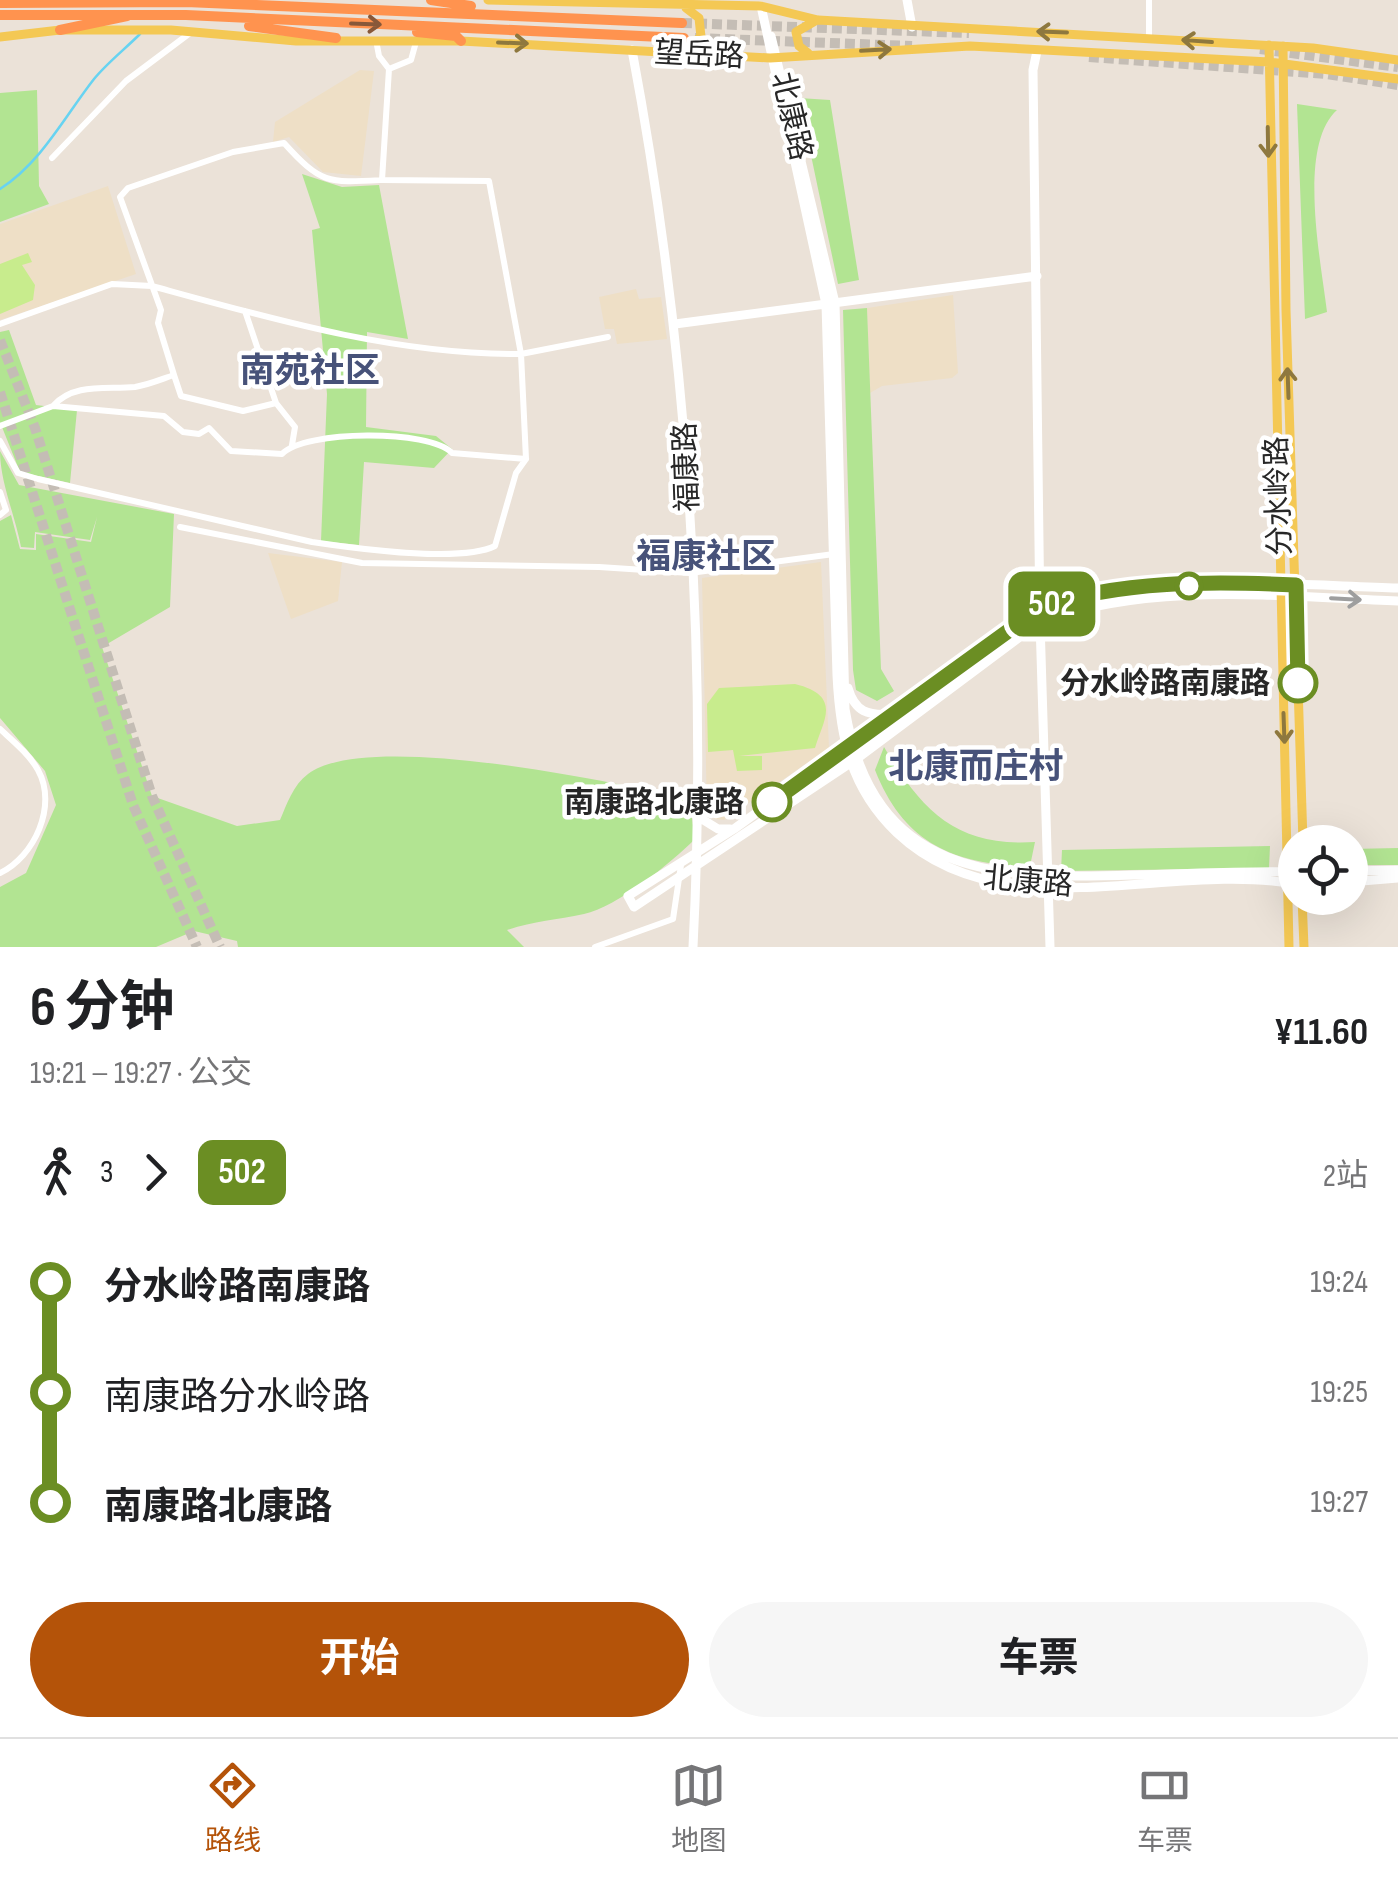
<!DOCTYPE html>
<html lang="zh">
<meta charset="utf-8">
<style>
body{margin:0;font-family:"Sofia Sans Condensed","Noto Sans SC",sans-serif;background:#f6f6f6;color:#202124;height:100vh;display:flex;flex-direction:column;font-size:38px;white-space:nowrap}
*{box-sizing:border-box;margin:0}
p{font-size:32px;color:#757577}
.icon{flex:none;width:55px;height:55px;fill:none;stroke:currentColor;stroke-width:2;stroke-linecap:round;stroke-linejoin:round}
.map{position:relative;height:947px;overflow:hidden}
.side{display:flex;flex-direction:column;background:#fff;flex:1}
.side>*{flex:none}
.badge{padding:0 20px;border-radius:15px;font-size:35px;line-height:65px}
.controls{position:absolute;left:1278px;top:825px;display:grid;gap:20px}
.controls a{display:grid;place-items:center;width:90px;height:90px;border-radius:50%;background:#fff;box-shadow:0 10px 40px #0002;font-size:50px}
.map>.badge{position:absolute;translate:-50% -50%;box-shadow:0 0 0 5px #fff}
.legs{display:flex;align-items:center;gap:15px;height:110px;padding:0 30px;font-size:32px}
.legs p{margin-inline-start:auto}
.summary{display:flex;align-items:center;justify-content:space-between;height:170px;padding:0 30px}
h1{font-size:55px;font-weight:700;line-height:75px}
.primary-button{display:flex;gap:20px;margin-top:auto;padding:20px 30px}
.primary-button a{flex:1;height:115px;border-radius:60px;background:#b45309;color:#fff;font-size:40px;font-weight:700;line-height:115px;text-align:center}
.primary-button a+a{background:#f6f6f6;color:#202124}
ul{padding:0 30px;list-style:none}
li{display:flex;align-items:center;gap:35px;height:110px;font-size:38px}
li i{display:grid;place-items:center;width:15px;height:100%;margin:0 12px;background:currentColor}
li i::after{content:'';width:25px;height:25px;margin:-12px;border:8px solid;border-radius:50%;background:#fff}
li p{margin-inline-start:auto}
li:first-child i{background:linear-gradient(#0000 50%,currentColor 0)}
li:last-child i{background:linear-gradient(currentColor 50%,#0000 0)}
.dock{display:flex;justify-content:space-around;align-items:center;height:140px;border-top:2px solid #e0e0e0;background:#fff;font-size:28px;color:#757577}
.dock a{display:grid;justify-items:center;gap:5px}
.dock .on{color:#b45309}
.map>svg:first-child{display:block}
.education{fill:#eedfc6}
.green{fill:#b2e492}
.pitch{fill:#c8ec8d}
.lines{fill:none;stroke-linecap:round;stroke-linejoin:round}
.stream{stroke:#67d3f1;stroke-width:2.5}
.highway-tunnel{stroke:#c4bdb5;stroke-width:10;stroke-dasharray:10 5;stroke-linecap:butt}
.street{stroke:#fff;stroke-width:6}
.secondary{stroke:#fff;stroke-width:9}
.primary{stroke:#f4c854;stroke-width:9}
.highway{stroke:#ff934f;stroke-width:10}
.oneway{stroke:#885839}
.oneway2{stroke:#8e783e}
.oneway3{stroke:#9e9e9e}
.line-1-casing{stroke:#fff;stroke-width:22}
.line-1{stroke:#6b8e23;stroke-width:15}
.stop-1-dot{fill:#fff;stroke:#6b8e23;stroke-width:5}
.labels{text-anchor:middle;stroke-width:9;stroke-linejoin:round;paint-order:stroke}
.street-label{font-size:30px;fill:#272727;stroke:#fff}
.stop-label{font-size:30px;font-weight:bold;fill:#272727;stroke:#fff;text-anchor:end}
.quarter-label{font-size:35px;font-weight:bold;fill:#475279;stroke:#fff}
</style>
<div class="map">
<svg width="1398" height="947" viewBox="0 0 1398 947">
<rect width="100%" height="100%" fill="#ebe2d8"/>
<path class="education" d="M 360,70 L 374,71 L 361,176 L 323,172 L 289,137 L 273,142 L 275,122 Z
M 108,186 L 136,274 L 0,320 L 0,224 Z
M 636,289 L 639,299 L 661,297 L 667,339 L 617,344 L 614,329 L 605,329 L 599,297 Z
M 953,295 L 958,373 L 952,378 L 882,386 L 870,393 L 867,308 Z
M 268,553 L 342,562 L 338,601 L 291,619 Z
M 821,562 L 829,748 L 724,820 L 715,819 L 707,812 L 702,578 Z"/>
<path class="green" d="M 37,90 L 39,186 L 49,204 L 0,222 L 0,93 Z
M 799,98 L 830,100 L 859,280 L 838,284 Z
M 1297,104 L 1337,110 C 1297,146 1321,261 1327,312 L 1305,319 Z
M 302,174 L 342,187 L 379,185 L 408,339 L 367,332 L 366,427 L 436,436 L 452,449 L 434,468 L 364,462 L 359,545 L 321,541 L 327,394 L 312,230 L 320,228 Z
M 867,308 L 881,669 L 894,691 L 877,701 L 856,690 L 853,670 L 843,310 Z
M 9,330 L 36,405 L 77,410 L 70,483 L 20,472 L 0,422 L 0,332 Z
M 0,451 L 19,485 L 174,514 L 170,607 L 102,647 L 152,796 L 237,826 L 280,820 C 287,804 293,785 308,774 C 368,729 615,783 689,799 L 695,839 C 671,863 617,907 584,914 C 557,920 533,921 507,930 L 524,947 L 238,947 L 237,941 L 194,931 L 156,947 L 0,947 L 0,887 L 26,873 L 56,805 L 45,771 L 0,718 L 0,521 L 11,515 L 20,549 L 36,550 L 36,534 L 91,542 L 97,517 L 90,540 L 35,532 L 34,548 L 21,547 C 15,515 0,482 0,451 Z
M 884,747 C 922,811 956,847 1035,842 L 1030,866 C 955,865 904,844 875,770 Z
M 1270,846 L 1269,868 L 1061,871 L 1062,850 Z
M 1398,848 L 1398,865 L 1350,865 L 1350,849 Z"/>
<path class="pitch" d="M 28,253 L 32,262 L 22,265 L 35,285 L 33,300 L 0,314 L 0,264 Z
M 795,684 C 844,696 822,722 815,748 L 739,756 L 762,756 L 762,770 L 737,771 L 733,750 L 708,752 L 707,704 L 719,688 Z"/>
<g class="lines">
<path class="stream" d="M 0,189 C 41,163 65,116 94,79 C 107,63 125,49 140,34"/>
<path class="highway-tunnel" d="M 682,23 L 969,33
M 695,38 L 912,46
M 1260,49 L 1398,67
M 1089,57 L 1326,74 L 1398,85
M 0,340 L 35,428 L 152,796 L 220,947
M 0,392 L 133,805 L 197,947"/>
<path class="street" d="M 1149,0 L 1149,38
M 376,40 L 379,56 L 389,69 L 411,60 L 416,42
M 52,158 L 126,81 L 190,33
M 245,311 L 276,403
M 0,324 L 112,284 L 152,286 C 272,319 396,355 521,354 L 489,181 L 382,180 L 389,69
M 174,375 L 158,323 L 161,310 L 120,197 L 128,188 L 233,152 L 284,143 C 321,184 328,183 382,180
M 53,406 C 74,382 108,390 135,387 C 148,385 162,379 174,375 L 181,396 L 243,411 L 276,403 L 295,427 L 292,445
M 0,426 L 53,406 L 164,416 L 183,432 L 199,434 L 209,428 L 231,451 L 282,454 C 305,430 429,429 452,453 L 526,459 L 521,354 L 608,337
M 0,441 L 18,473 L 38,479 L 312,542 C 352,548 461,563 495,546 L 516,473 L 526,459
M 0,492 L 6,510 L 0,515
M 180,527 L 362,563 L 599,567 L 690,573 L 834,554
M 0,729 C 13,741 29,754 38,770 C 58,806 34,857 0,873
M 595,947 L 673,919 L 681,865"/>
<path class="secondary" d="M 907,0 L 912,27
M 761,6 L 826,304 L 837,675 C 840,737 850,788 897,833 C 1003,933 1167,861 1295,884
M 771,36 L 835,303 L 845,709 C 873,877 994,880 1133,875 C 1187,874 1241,871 1295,872
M 632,50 C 687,342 708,651 693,947
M 1037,51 L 1033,70 L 1040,622 L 1050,947
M 675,324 L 1037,276
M 1398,588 C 1289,585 1142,571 1040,608 L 734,829 L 628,896 L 634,907 L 858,758 L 1040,622 C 1151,581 1282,597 1398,601
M 848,688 C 855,712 868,716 892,714
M 697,816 L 718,829 L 730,829
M 1350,871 L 1398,870
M 1350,882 L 1398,878"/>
<path class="primary" d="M 488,0 L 761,6 L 818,20 L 1313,48 L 1398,60
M 0,37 L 60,30 L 171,30 L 296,41 L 461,41 L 770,58 L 970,46 L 1269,62 L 1398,79
M 1269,45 L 1289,947
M 1283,46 L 1286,310 L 1303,842
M 678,53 L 701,37 L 699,18 L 686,8
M 808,53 L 799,46 L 796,32 L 815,21
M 1302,898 L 1304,947"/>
<path class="highway" d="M 431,0 L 471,6
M 0,3 L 186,2 L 682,23
M 0,15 L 186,15 L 684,38
M 249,26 L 336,38
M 60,30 L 127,16
M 417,32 L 456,36 L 461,41"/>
</g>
<defs><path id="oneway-shaft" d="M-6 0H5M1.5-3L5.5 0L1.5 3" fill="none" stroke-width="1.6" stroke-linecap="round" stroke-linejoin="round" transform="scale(2.5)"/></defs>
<use class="oneway" href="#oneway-shaft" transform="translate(366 24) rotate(2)"/>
<g class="oneway2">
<use href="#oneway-shaft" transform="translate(1052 32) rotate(-178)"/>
<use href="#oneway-shaft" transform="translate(1197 41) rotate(-176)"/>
<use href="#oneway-shaft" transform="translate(513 43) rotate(2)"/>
<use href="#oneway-shaft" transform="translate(876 50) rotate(-3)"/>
<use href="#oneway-shaft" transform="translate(1268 142) rotate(89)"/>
<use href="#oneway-shaft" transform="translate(1288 383) rotate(-92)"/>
<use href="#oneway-shaft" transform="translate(1284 728) rotate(88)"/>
</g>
<use class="oneway3" href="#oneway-shaft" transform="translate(1346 599) rotate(3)"/>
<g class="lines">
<defs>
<path id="line-1" d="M 772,802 L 1040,608 C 1118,580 1214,581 1296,585 L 1298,683"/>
</defs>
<use href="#line-1" class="line-1-casing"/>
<use href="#line-1" class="line-1"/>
</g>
<g class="stop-1-dot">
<circle cx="1189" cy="586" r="12"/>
<circle cx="1298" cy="683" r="18"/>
<circle cx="772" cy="802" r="18"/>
</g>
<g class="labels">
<g class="street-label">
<text transform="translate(699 54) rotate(3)" y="10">望岳路</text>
<text transform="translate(792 116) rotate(77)" y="10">北康路</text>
<text transform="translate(686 467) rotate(-92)" y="10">福康路</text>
<text transform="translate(1278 496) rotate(-92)" y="10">分水岭路</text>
<text transform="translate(1028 881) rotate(5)" y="10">北康路</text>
</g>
<g class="stop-label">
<text x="1270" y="693">分水岭路南康路</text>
<text x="744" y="812">南康路北康路</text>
</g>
<g class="quarter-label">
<text x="310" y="382">南苑社区</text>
<text x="706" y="568">福康社区</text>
<text x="976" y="778">北康而庄村</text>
</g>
</g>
</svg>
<div class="controls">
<a><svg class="icon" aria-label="locate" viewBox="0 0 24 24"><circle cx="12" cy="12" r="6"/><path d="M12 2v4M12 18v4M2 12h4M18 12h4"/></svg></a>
</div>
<b class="badge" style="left:1052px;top:604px;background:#6b8e23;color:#fff">502</b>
</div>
<section class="side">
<div class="summary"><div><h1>6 分钟</h1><p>19:21 – 19:27 · 公交</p></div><b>¥11.60</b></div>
<div class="legs"><svg class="icon" aria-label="walk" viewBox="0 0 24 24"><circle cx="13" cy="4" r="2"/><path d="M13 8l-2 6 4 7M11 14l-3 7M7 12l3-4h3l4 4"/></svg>3<svg class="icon" aria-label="forward" viewBox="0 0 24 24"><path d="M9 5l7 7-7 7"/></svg><b class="badge" style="background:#6b8e23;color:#fff">502</b><p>2站</p></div>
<ul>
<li><i style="color:#6b8e23"></i><b>分水岭路南康路</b><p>19:24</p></li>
<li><i style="color:#6b8e23"></i><span>南康路分水岭路</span><p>19:25</p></li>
<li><i style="color:#6b8e23"></i><b>南康路北康路</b><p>19:27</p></li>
</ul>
<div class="primary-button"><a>开始</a><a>车票</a></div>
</section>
<nav class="dock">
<a class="on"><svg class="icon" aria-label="directions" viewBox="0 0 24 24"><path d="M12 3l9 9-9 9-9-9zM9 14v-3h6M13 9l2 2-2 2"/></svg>路线</a>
<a><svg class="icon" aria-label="map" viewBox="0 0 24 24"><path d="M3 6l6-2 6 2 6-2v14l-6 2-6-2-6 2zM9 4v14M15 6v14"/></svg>地图</a>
<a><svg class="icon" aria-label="tickets" viewBox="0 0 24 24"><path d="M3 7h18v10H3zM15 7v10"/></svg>车票</a>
</nav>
